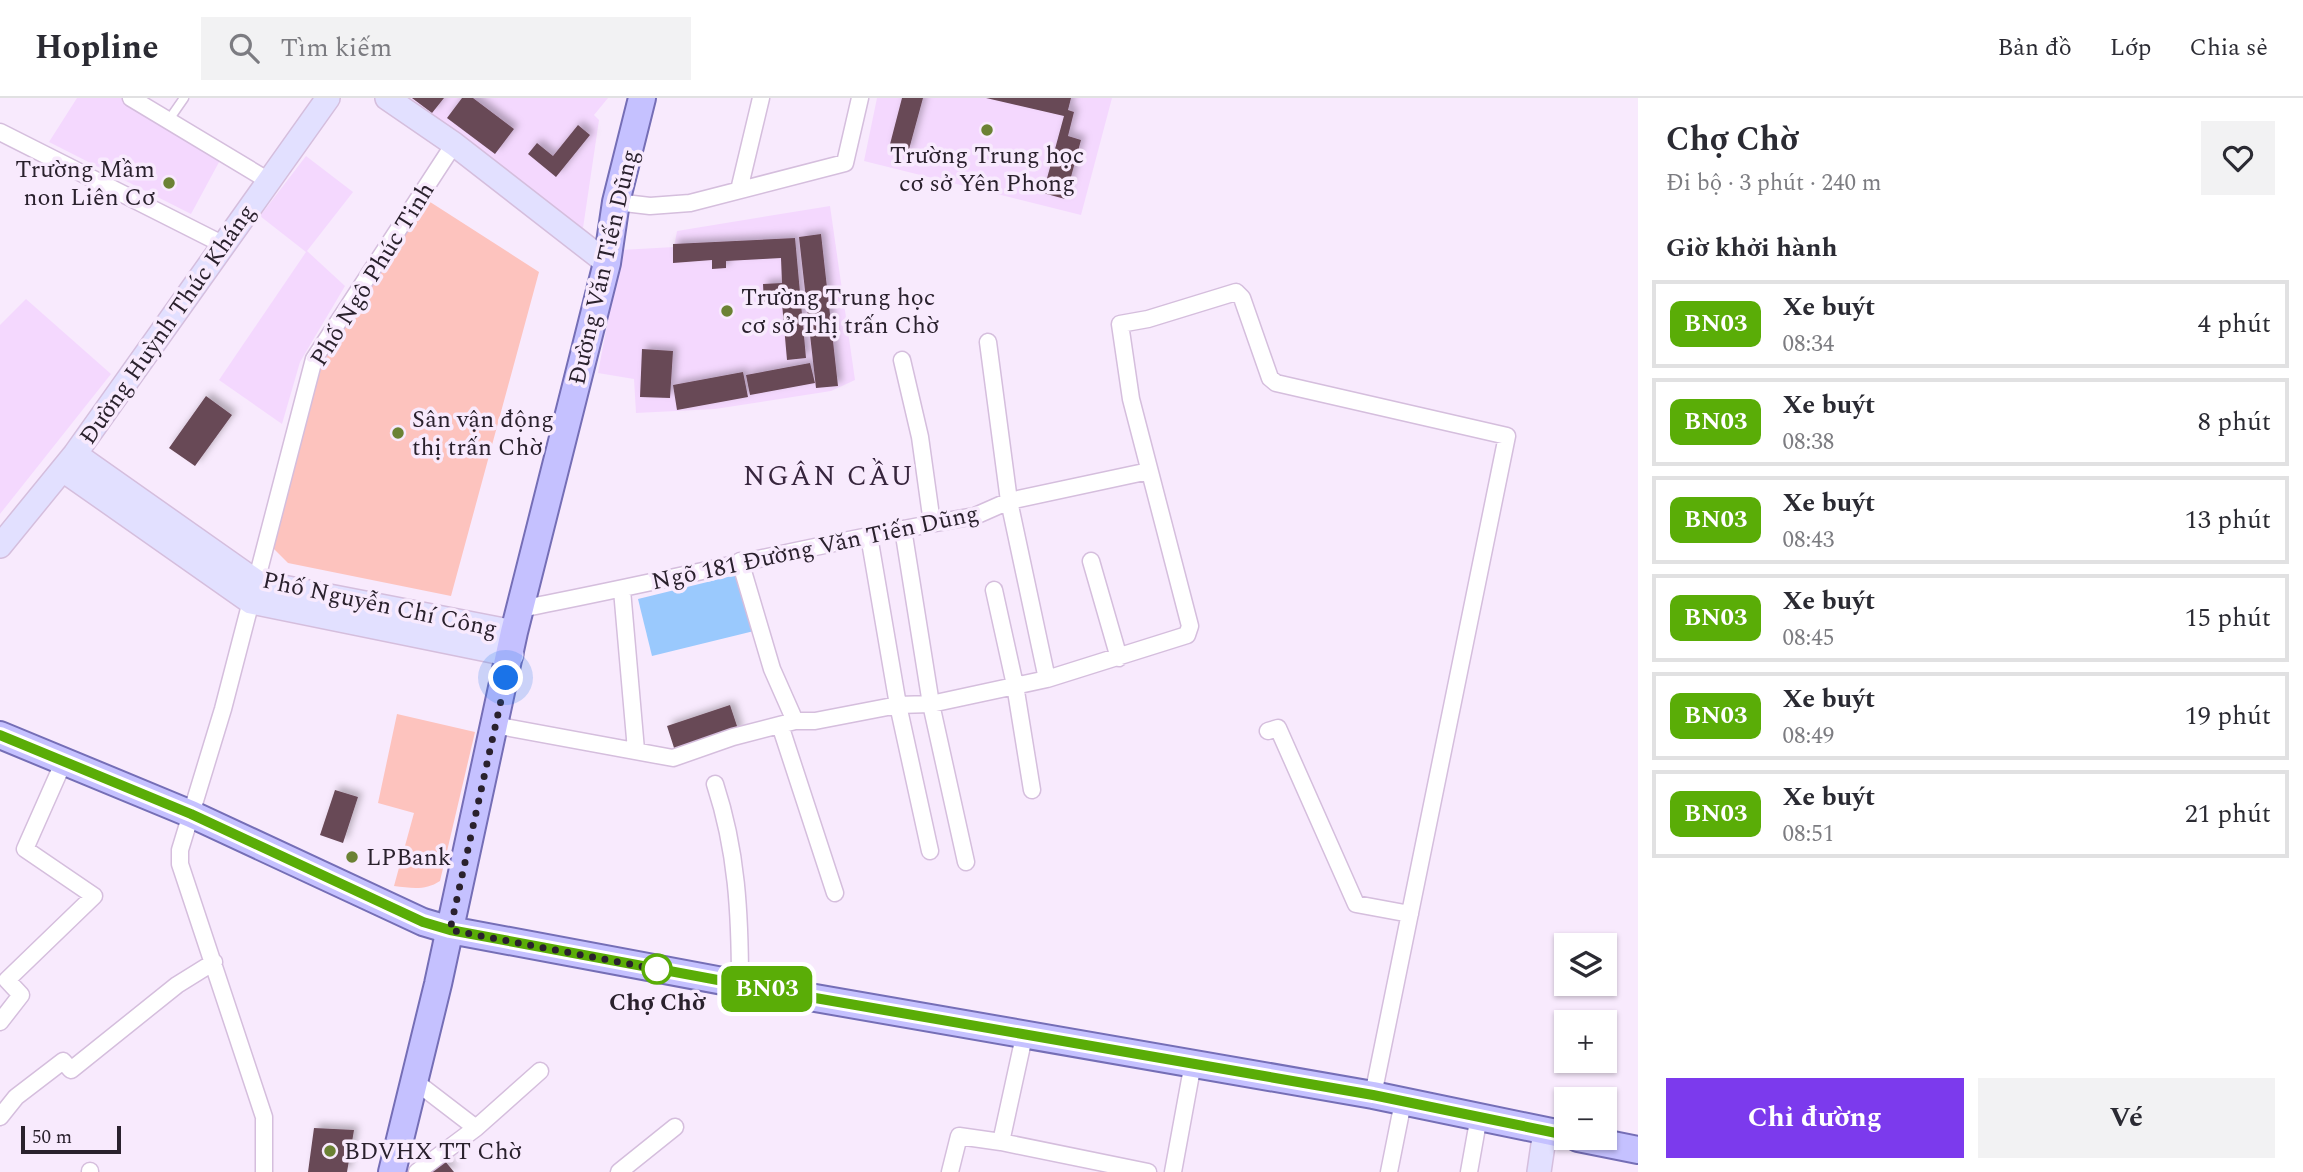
<!DOCTYPE html>
<html lang="vi">
<meta charset="utf-8">
<style>
body{margin:0;font-family:Spectral,serif;background:#f2f2f3;color:#2b2b33;height:100vh;display:flex;flex-direction:column;font-size:26px;white-space:nowrap}
*{box-sizing:border-box;margin:0}
p{font-size:23px;color:#7c7c81}
.icon{flex:none;width:38px;height:38px;fill:none;stroke:currentColor;stroke-width:2;stroke-linecap:round;stroke-linejoin:round}
.map{position:relative;flex:1;overflow:hidden}
.drawer{display:flex;flex-direction:column;background:#fff;width:665px}
.drawer>*{flex:none}
.badge{padding:0 14px;border-radius:10px;font-size:24px;line-height:46px}
.tools{position:absolute;left:1554px;top:835px;display:grid;gap:14px}
.tools a{display:grid;place-items:center;width:63px;height:63px;border-radius:0px;background:#fff;box-shadow:0 2px 5px #0004;font-size:35px}
.scale{position:absolute;left:21px;bottom:18px;width:100px;box-sizing:border-box;padding-left:7px;border:4px solid #2a212d;border-top:0;font-size:19px;line-height:24px;white-space:nowrap;color:#2a212d;-webkit-text-stroke:5px #f8eafd;paint-order:stroke}
.you{position:absolute;width:35px;height:35px;margin:-18px;border:5px solid #fff;border-radius:50%;background:#1a73e8;box-shadow:0 0 0 10px #1a73e833}
.map>.badge{position:absolute;translate:-50% -50%;box-shadow:0 0 0 4px #fff}
h2{padding:0 28px;font-size:26px;line-height:63px}
.round{display:grid;place-items:center;flex:none;width:74px;height:74px;border-radius:0px;background:#f2f2f3}
.headline{display:flex;align-items:center;justify-content:space-between;height:119px;padding:0 28px}
h1{font-size:33px;font-weight:700;line-height:52px}
.action{display:flex;gap:14px;margin-top:auto;padding:14px 28px}
.action a{flex:1;height:80px;border-radius:0px;background:#7c3aed;color:#fff;font-size:28px;font-weight:700;line-height:80px;text-align:center}
.action a+a{background:#f2f2f3;color:#2b2b33}
ul{padding:0;list-style:none}
li{display:flex;align-items:center;gap:21px;height:88px;margin:0 14px 10px;padding:0 14px;border:4px solid #e1e1e2;border-radius:0px}
li div{flex:1}
li b{display:block;font-size:26px}
li em{font-style:normal}
li .badge{min-width:77px;font-weight:700;text-align:center}
header{display:flex;align-items:center;gap:42px;box-sizing:border-box;height:98px;padding:0 35px;background:#fff;border-bottom:2px solid #e1e1e2}
header strong{font-size:33px}
nav{display:flex;gap:38px;margin-inline-start:auto;font-size:24px}
.search{width:490px;height:63px;background:#f2f2f3;display:flex;align-items:center;gap:18px;box-sizing:border-box;padding:0 24px;border-radius:0px;color:#7c7c81;font-size:26px}
main{display:flex;flex:1;min-height:0}
.map>svg:first-child{display:block}
.built{fill:#f4d8fe}
.green{fill:#fdc3be}
.water{fill:#9ac9fd}
.building{fill:#684856;filter:url(#shadow)}
.lines{fill:none;stroke-linecap:round;stroke-linejoin:round}
.lane-casing{stroke:#d5bedd;stroke-width:11}
.street-casing{stroke:#d5bedd;stroke-width:19}
.secondary-casing{stroke:#d5bedd;stroke-width:26}
.primary-casing{stroke:#756eb6;stroke-width:30}
.lane{stroke:#fff;stroke-width:8}
.street{stroke:#fff;stroke-width:16}
.secondary{stroke:#e2e0ff;stroke-width:23}
.primary{stroke:#c5c1ff;stroke-width:26}
.line-casing{stroke:#fff;stroke-width:16}
.line{stroke:#5aad07;stroke-width:10}
.walk{stroke:#2a212d;stroke-width:7;stroke-dasharray:0 12.6}
.poi-dot{fill:#6b8234;stroke:#f8eafd;stroke-width:2.5}
.stop-dot{fill:#fff;stroke:#5aad07;stroke-width:3.5}
.labels{text-anchor:middle;stroke-width:7;stroke-linejoin:round;paint-order:stroke}
.poi-label{font-size:24px;fill:#2a212d;stroke:#f8eafd;text-anchor:start}
.street-label{font-size:24px;fill:#2a212d;stroke:#f8eafd}
.stop-label{font-size:24px;font-weight:bold;fill:#2a212d;stroke:#f8eafd}
.quarter-label{font-size:28px;letter-spacing:2px;fill:#37253d;stroke:#f8eafd}
</style>
<header>
<strong>Hopline</strong>
<div class="search"><svg class="icon" aria-label="search" viewBox="0 0 24 24"><circle cx="10" cy="10" r="6"/><path d="M15 15l6 6"/></svg>Tìm kiếm</div>
<nav><a>Bản đồ</a><a>Lớp</a><a>Chia sẻ</a></nav>
</header>
<main>
<div class="map">
<svg width="1638" height="1074" viewBox="0 0 1638 1074">
<defs>
<filter id="shadow"><feDropShadow dx="4.5" dy="-4.5" stdDeviation="3.5" flood-color="#0004"/></filter>
</defs>
<rect width="100%" height="100%" fill="#f8eafd"/>
<path class="built" d="M 77,0 L 139,0 L 225,53 L 191,116 L 49,44 Z
M 396,0 L 608,0 L 594,17 L 599,22 L 583,130 Z
M 877,0 L 1112,0 L 1081,117 L 864,63 Z
M 306,58 L 353,94 L 307,153 L 345,188 L 300,264 L 282,326 L 219,282 L 306,154 L 260,118 Z
M 830,108 L 855,282 L 831,293 L 715,311 L 636,315 L 634,281 L 598,275 L 621,152 L 674,149 L 677,133 Z
M 26,201 L 111,276 L 0,416 L 0,227 Z"/>
<path class="green" d="M 427,102 L 539,174 L 451,498 L 288,465 L 271,448 L 321,261 Z
M 397,616 L 475,634 L 440,783 C 425,793 411,790 394,788 L 414,715 L 378,705 Z"/>
<path class="water" d="M 740,476 L 754,533 L 652,558 L 638,501 Z"/>
<path class="building" d="M 412,0 L 444,0 L 432,15 Z
M 462,0 L 473,0 L 514,31 L 495,56 L 447,20 Z
M 902,0 L 923,0 L 908,55 L 889,50 Z
M 986,0 L 1071,0 L 1068,12 L 1074,14 L 1068,38 L 1081,42 L 1065,101 L 1043,95 L 1064,18 Z
M 578,27 L 590,37 L 556,79 L 528,56 L 537,45 L 553,58 Z
M 821,136 L 838,288 L 816,290 L 799,139 Z
M 795,140 L 806,260 L 787,262 L 782,205 L 764,206 L 763,186 L 782,185 L 781,160 L 726,163 L 726,170 L 712,171 L 712,162 L 673,165 L 673,146 Z
M 642,251 L 673,253 L 670,300 L 640,299 Z
M 810,265 L 815,285 L 750,297 L 746,277 Z
M 743,274 L 748,299 L 677,312 L 673,287 Z
M 206,298 L 232,317 L 195,368 L 169,350 Z
M 730,607 L 739,634 L 676,656 L 667,628 Z
M 335,692 L 358,699 L 343,745 L 320,737 Z
M 314,1030 L 354,1032 L 347,1074 L 308,1074 Z
M 445,1063 L 454,1074 L 432,1074 Z"/>
<g class="lines">
<defs>
<path id="lane" d="M 168,23 L 184,0"/>
<path id="street" d="M 131,0 L 269,83
M 0,34 L 222,146
M 739,92 L 761,0
M 616,104 L 650,108 L 690,105 L 845,65 L 860,0
M 988,244 L 1009,403 L 1047,581
M 902,262 L 920,339 L 932,425
M 903,431 L 931,606 L 966,764
M 869,438 L 898,607 L 930,753
M 740,463 L 772,571 L 795,623
M 1091,463 L 1119,560
M 622,492 L 636,652
M 994,492 L 1015,587 L 1032,692
M 520,511 C 672,482 822,444 975,418 L 1009,403 L 1149,373
M 494,627 L 673,660 L 733,639 L 795,623 L 815,623 L 898,607 L 931,606 L 1047,581 L 1187,537 L 1190,528 L 1131,301 L 1120,226 L 1148,221 L 1236,194 L 1242,200 L 1270,280 L 1276,285 L 1507,338 L 1373,997
M 780,627 L 835,795
M 1268,633 L 1278,630 L 1356,806 L 1410,816
M 715,686 C 737,753 740,816 740,886
M 0,924 L 21,897 L 7,882 L 94,798 L 25,751 L 64,663
M 416,984 L 476,1030
M 0,1019 L 16,999 L 63,963 L 71,972 L 177,887 L 214,864
M 1001,1044 L 1025,934
M 90,1074 L 90,1073
M 264,1074 L 264,1019 L 180,766 L 180,752 L 223,611 L 314,261 L 454,46
M 417,1074 L 476,1030 L 540,973
M 619,1074 L 675,1029
M 950,1074 L 959,1038 L 1001,1044 L 1148,1074
M 1173,1074 L 1193,965
M 1389,1074 L 1403,1004
M 1469,1074 L 1479,1018"/>
<path id="secondary" d="M 387,0 L 454,46 L 607,165
M 75,356 L 257,484 L 514,534
M 63,372 L 251,504 L 512,557
M 0,448 L 75,356 L 328,0
M 1539,1074 L 1545,1033"/>
<path id="primary" d="M 0,637 L 191,716 L 423,824 L 450,832 L 798,897 L 1373,997 L 1566,1037
M 1578,1040 L 1638,1052
M 392,1074 L 438,886 L 514,534 L 607,165 L 616,104 L 642,0"/>
</defs>
<use href="#lane" class="lane-casing"/>
<use href="#street" class="street-casing"/>
<use href="#secondary" class="secondary-casing"/>
<use href="#primary" class="primary-casing"/>
<use href="#lane" class="lane"/>
<use href="#street" class="street"/>
<use href="#secondary" class="secondary"/>
<use href="#primary" class="primary"/>
</g>
<g class="lines">
<defs>
<path id="line" d="M 0,637 L 191,716 L 423,824 L 450,832 L 798,897 L 1373,997 L 1566,1037"/>
</defs>
<use href="#line" class="line-casing"/>
<use href="#line" class="line"/>
<path class="walk" d="M 506,580 L 450,832 L 661,872 L 657,871"/>
</g>
<g class="poi-dot">
<circle cx="987" cy="32" r="7"/>
<circle cx="169" cy="85" r="7"/>
<circle cx="727" cy="213" r="7"/>
<circle cx="398" cy="335" r="7"/>
<circle cx="352" cy="759" r="7"/>
<circle cx="330" cy="1053" r="7"/>
</g>
<circle class="stop-dot" cx="657" cy="871" r="14"/>
<g class="labels">
<g class="poi-label">
<text x="987" y="65" text-anchor="middle">Trường Trung học<tspan x="987" dy="28">cơ sở Yên Phong</tspan></text>
<text x="155" y="79" text-anchor="end">Trường Mầm<tspan x="155" dy="28">non Liên Cơ</tspan></text>
<text x="741" y="207">Trường Trung học<tspan x="741" dy="28">cơ sở Thị trấn Chờ</tspan></text>
<text x="412" y="329">Sân vận động<tspan x="412" dy="28">thị trấn Chờ</tspan></text>
<text x="366" y="767">LPBank</text>
<text x="344" y="1061">BDVHX TT Chờ</text>
</g>
<g class="street-label">
<text transform="translate(603 169) rotate(-77)" y="8">Đường Văn Tiến Dũng</text>
<text transform="translate(372 176) rotate(-58)" y="8">Phố Ngô Phúc Tinh</text>
<text transform="translate(167 226) rotate(-55)" y="8">Đường Huỳnh Thúc Kháng</text>
<text transform="translate(815 449) rotate(-12)" y="8">Ngõ 181 Đường Văn Tiến Dũng</text>
<text transform="translate(380 506) rotate(12)" y="8">Phố Nguyễn Chí Công</text>
</g>
<g class="stop-label">
<text x="657" y="912">Chợ Chờ</text>
</g>
<g class="quarter-label">
<text x="829" y="387">NGÂN CẦU</text>
</g>
</g>
</svg>
<div class="tools">
<a><svg class="icon" aria-label="layers" viewBox="0 0 24 24"><path d="M12 4l9 5-9 5-9-5zM3 14l9 5 9-5"/></svg></a>
<a>+</a>
<a>−</a>
</div>
<div class="scale">50 m</div>
<div class="you" style="left:506px;top:580px"></div>
<b class="badge" style="left:767px;top:891px;background:#5aad07;color:#fff">BN03</b>
</div>
<section class="drawer">
<div class="headline"><div><h1>Chợ Chờ</h1><p>Đi bộ · 3 phút · 240 m</p></div><a class="round"><svg class="icon" aria-label="heart" viewBox="0 0 24 24"><path d="M12 20l-8-8c-3-5 5-10 8-4 3-6 11-1 8 4z"/></svg></a></div>
<h2>Giờ khởi hành</h2>
<ul>
<li><span class="badge" style="background:#5aad07;color:#fff">BN03</span><div><b>Xe buýt</b><p>08:34</p></div><em>4 phút</em></li>
<li><span class="badge" style="background:#5aad07;color:#fff">BN03</span><div><b>Xe buýt</b><p>08:38</p></div><em>8 phút</em></li>
<li><span class="badge" style="background:#5aad07;color:#fff">BN03</span><div><b>Xe buýt</b><p>08:43</p></div><em>13 phút</em></li>
<li><span class="badge" style="background:#5aad07;color:#fff">BN03</span><div><b>Xe buýt</b><p>08:45</p></div><em>15 phút</em></li>
<li><span class="badge" style="background:#5aad07;color:#fff">BN03</span><div><b>Xe buýt</b><p>08:49</p></div><em>19 phút</em></li>
<li><span class="badge" style="background:#5aad07;color:#fff">BN03</span><div><b>Xe buýt</b><p>08:51</p></div><em>21 phút</em></li>
</ul>
<div class="action"><a>Chỉ đường</a><a>Vé</a></div>
</section>
</main>
